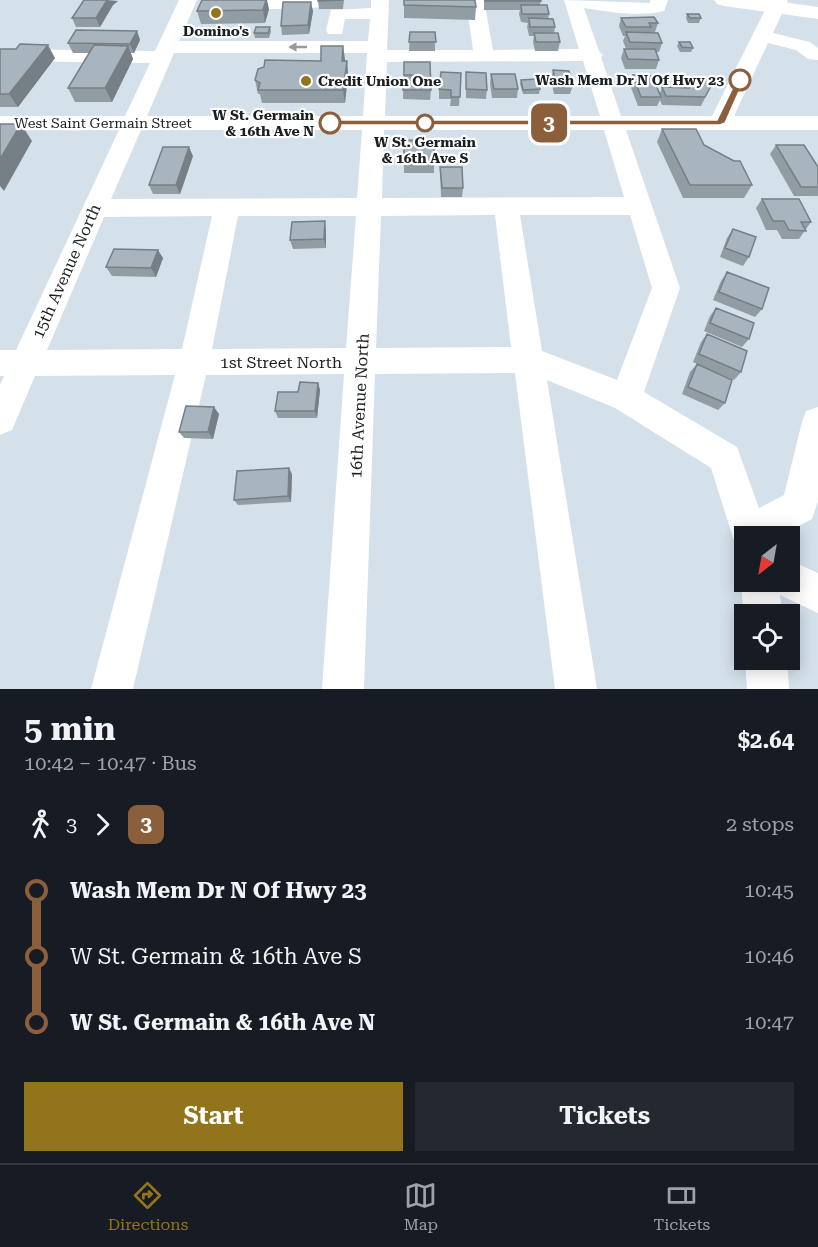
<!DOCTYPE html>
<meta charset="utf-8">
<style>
body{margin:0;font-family:"Roboto Serif",serif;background:#242831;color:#f1f3f6;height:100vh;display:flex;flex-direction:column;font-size:22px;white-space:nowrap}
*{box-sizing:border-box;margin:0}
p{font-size:20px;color:#9ea1a6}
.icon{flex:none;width:33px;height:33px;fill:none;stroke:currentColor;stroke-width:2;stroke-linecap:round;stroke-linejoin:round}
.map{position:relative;height:689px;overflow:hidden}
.drawer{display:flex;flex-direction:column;background:#171b24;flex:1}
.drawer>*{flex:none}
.badge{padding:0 12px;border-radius:9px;font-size:21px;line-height:39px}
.needle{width:39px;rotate:211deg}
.controls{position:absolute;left:734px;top:526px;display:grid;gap:12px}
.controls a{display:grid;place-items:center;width:66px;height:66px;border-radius:0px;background:#171b24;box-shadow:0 3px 15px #0003;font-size:30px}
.map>.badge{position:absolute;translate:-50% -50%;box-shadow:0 0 0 3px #fff}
.legs{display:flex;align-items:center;gap:9px;height:66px;padding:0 24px;font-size:20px}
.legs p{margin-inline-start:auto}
.overview{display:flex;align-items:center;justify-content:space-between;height:102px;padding:0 24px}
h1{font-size:33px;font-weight:700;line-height:45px}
.cta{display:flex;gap:12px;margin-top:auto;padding:12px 24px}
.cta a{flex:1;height:69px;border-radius:0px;background:#92751b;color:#fff;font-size:24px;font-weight:700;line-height:69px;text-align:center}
.cta a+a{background:#242831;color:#f1f3f6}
ul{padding:0 24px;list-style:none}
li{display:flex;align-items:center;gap:21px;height:66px;font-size:22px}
li i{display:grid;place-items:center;width:9px;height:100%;margin:0 8px;background:currentColor}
li i::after{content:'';width:15px;height:15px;margin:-8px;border:4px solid;border-radius:50%;background:#171b24}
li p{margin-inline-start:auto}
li:first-child i{background:linear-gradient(#0000 50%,currentColor 0)}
li:last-child i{background:linear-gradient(currentColor 50%,#0000 0)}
.tab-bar{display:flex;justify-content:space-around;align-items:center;height:84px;border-top:2px solid #363941;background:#171b24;font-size:16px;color:#9ea1a6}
.tab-bar a{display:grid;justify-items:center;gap:3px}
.tab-bar .current{color:#92751b}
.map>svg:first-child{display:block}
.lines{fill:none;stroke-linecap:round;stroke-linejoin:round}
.minor{fill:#fff;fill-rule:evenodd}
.highway{fill:#fff;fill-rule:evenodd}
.wall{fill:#919ca3}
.shaded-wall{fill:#767f85}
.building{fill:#a9b5be;stroke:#767f85;stroke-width:1.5}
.oneway{fill:#989a9c}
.line-1{fill:#8b5e3c;stroke:#fff;stroke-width:1.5}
.poi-dot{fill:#92751b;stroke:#fff;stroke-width:2}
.stop-1-dot{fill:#fff;stroke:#8b5e3c;stroke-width:3}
.labels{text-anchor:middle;stroke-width:4.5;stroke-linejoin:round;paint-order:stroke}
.far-poi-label{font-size:14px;font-weight:bold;fill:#1a1f22;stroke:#fff}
.far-stop-label{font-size:14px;font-weight:bold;fill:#1a1f22;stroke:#fff;text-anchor:end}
.far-street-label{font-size:14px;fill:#1a1f22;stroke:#fff}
.street-label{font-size:16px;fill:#1a1f22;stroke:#fff}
</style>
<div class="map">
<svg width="818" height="689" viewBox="0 0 818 689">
<rect width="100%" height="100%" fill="#d4e1ea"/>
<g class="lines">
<path class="minor" d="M 179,0 L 197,0 L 179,41 L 368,41 L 370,19 L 345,19 L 342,34 L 328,34 L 326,30 L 331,10 L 371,8 L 371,0 L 389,0 L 387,50 L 473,50 L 466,0 L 484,0 L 493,50 L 579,49 L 564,0 L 650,3 L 650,0 L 668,0 L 664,11 C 639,17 610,12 584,8 L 599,51 L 603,55 L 601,57 L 621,116 L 712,116 L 770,0 L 788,0 L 773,33 L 810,42 L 818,48 L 818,60 L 808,59 L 796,50 L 768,43 L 734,116 L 818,116 L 818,130 L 626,130 L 680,288 L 644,392 L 737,447 L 759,508 L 784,495 L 802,422 L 806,411 L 818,407 L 818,501 L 812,519 L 778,537 L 744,537 L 744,553 L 737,550 L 711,468 L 615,408 L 547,380 L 597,689 L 555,689 L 515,373 L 375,374 L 364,689 L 322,689 L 344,374 L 206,375 L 133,689 L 91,689 L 175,375 L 35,376 L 12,430 L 0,435 L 0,385 L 4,376 L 0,376 L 0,350 L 16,350 L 119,130 L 0,130 L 0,116 L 125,116 L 150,63 L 0,61 L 0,49 L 155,51 ZM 174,53 L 367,53 L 363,116 L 147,116 ZM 583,61 L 600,116 L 385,116 L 387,62 ZM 141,130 L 362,130 L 357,198 L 111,199 ZM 384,130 L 604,130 L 624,197 L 382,198 ZM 495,215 L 511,347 L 376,348 L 381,216 ZM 520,215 L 630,215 L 652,288 L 617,380 L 542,351 ZM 212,216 L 182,349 L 47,350 L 104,217 ZM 238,216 L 356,216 L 346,348 L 212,349 Z
M 226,0 L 321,0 L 323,3 L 320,7 L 314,8 L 227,10 L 221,9 L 218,5 Z
M 789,560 L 818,573 L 818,613 L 780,595 L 782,615 L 744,615 L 744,619 L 741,582 L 744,574 L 744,582 L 789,582 Z
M 745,660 L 787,660 L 789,689 L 747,689 Z"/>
<path class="highway" d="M 714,0 L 767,0 L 818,7 L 818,19 L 724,6 L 717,4 Z"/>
</g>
<path class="wall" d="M 318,0 L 344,0 L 343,9 L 319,9 Z
M 404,0 L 476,7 L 475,20 L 404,18 Z
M 484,0 L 541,0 L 540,5 L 549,14 L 548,19 L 555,27 L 554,33 L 560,42 L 558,51 L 535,51 L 533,42 L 534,36 L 529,36 L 527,27 L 528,23 L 521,22 L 519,14 L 520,10 L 484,10 Z
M 118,1 L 113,5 L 100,27 L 76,27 L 72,18 Z
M 269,9 L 265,23 L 201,24 L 197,11 Z
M 313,11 L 309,34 L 282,35 L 281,26 Z
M 687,14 L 701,18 L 699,23 L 688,23 L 686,18 Z
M 621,18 L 658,23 L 655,32 L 649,33 L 662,43 L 659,52 L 656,52 L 659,60 L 656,69 L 625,69 L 621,58 L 624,49 L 626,49 L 623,41 L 625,36 L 623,36 L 619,26 Z
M 270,27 L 271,32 L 269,38 L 255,38 L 254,33 Z
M 137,31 L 140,40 L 134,53 L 131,53 L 133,59 L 112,102 L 75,102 L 68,88 L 89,53 L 73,53 L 68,43 Z
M 410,32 L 435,32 L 435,51 L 409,51 Z
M 679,42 L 693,48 L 691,52 L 680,52 L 677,46 Z
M 0,49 L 55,58 L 18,107 L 0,107 Z
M 345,59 L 345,61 L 347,61 L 348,74 L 345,103 L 262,103 L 260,94 L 258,94 L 255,80 L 321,61 Z
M 404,62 L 431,90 L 430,100 L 403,99 Z
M 553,70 L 573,85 L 570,94 L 554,94 L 551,80 Z
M 466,72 L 487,90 L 486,99 L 466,98 Z
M 461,73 L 459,106 L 450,106 L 451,99 L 439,99 L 439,89 Z
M 491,74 L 518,89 L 517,98 L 492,98 L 490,84 Z
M 633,75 L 660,93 L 662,87 L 682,88 L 685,77 L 711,86 L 701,106 L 662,105 L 660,100 L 657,106 L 638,106 L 630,85 Z
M 521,80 L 540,89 L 539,94 L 523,94 L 520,84 Z
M 662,129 L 704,145 L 752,185 L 744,198 L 683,198 L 657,142 Z
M 404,140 L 434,164 L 434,173 L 404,173 Z
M 776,145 L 818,167 L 818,196 L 794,196 L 770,154 Z
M 193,156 L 180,194 L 153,194 L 149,185 Z
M 440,167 L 463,188 L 462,197 L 441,197 Z
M 762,199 L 811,222 L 799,239 L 782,239 L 777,230 L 766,230 L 756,208 Z
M 733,229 L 749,257 L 743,266 L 720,257 L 727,238 Z
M 326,230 L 326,248 L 293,249 L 290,240 Z
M 163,258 L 156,277 L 112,276 L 106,267 Z
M 727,272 L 762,309 L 755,317 L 713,300 L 721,281 Z
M 716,308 L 749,339 L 742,347 L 704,331 L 710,316 Z
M 707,334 L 741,372 L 734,380 L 693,362 L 701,342 Z
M 697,364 L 725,403 L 718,410 L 682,394 L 690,372 Z
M 318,383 L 320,390 L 317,418 L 278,418 L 275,411 L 298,392 Z
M 219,414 L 213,439 L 184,438 L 179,432 Z
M 292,474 L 291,502 L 238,505 L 234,500 Z"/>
<path class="shaded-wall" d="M 107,0 L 118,1 L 113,5 L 100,27 L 96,18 Z
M 266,0 L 267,0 L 269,9 L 265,23 L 263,10 Z
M 311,2 L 313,11 L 309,34 L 308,25 Z
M 137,31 L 140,40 L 134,53 L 130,44 Z
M 48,45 L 55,58 L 18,107 L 9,94 Z
M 128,46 L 133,59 L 112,102 L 105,88 Z
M 343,46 L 345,59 L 343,74 L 342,61 Z
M 347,61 L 348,74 L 345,103 L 343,90 Z
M 21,124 L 32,141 L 4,191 L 0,186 L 0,159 Z
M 189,147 L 193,156 L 180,194 L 176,185 Z
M 325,221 L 326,230 L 326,248 L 324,239 Z
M 158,250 L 163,258 L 156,277 L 151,268 Z
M 318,383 L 320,390 L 317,418 L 315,411 Z
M 214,407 L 219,414 L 213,439 L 208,432 Z
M 289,468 L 292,474 L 291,502 L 288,496 Z"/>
<path class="building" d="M 84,0 L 107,0 L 96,18 L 72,18 Z
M 202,0 L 266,0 L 263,10 L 197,11 Z
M 318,0 L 343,0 L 318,1 Z
M 404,0 L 475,0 L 476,7 L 404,5 Z
M 485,0 L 541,0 L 541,1 L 485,1 Z
M 283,2 L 311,2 L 308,25 L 281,26 Z
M 521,5 L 547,5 L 549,14 L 522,14 Z
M 687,14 L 699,14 L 701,18 L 690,18 Z
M 654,17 L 658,23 L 649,23 L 651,27 L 626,27 L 621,18 Z
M 529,18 L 553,19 L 555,27 L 530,27 Z
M 256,27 L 270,27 L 268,33 L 254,33 Z
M 76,30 L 137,31 L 130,44 L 68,43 Z
M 410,32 L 435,32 L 436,42 L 409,42 Z
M 626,32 L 658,33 L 662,43 L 630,42 Z
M 534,33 L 558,33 L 560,42 L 536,42 Z
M 679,42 L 690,42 L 693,48 L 682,47 Z
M 20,44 L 48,45 L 9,94 L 0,94 L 0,49 L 16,49 Z
M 94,45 L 128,46 L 105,88 L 68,88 Z
M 321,46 L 343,46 L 342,61 L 347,61 L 343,90 L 258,90 L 260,83 L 255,80 L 258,69 L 264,67 L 265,60 L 321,61 Z
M 624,49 L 655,49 L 659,60 L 628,59 Z
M 404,62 L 430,62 L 431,90 L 403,90 L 403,80 L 413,80 L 413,75 L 404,75 Z
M 553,70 L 569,71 L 573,85 L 556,85 Z
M 441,72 L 461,73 L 460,97 L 451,97 L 451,90 L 439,89 Z
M 466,72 L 486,73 L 487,90 L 466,89 Z
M 491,74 L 515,74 L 518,89 L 494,89 Z
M 633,75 L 652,76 L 661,97 L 641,97 Z
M 685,77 L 703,78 L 709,80 L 711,86 L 705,97 L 666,96 L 662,87 L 689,88 Z
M 537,79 L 540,89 L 523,90 L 521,80 Z
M 0,124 L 21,124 L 0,159 Z
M 662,129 L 696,129 L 704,145 L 734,161 L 740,161 L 752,185 L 690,185 Z
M 404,140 L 434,141 L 434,164 L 404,164 Z
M 776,145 L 804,145 L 818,167 L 818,187 L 801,187 Z
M 163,147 L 189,147 L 176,185 L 149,185 Z
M 440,167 L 462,167 L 463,188 L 442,188 Z
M 762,199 L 799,199 L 811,222 L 801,222 L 806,231 L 789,230 L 784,221 L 773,221 Z
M 325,221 L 324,239 L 290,240 L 292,222 Z
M 733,229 L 756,237 L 749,257 L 725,248 Z
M 114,249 L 158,250 L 151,268 L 106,267 Z
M 727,272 L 769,288 L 762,309 L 719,292 Z
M 716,308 L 754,323 L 749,339 L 710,323 Z
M 707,334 L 747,351 L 741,372 L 699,354 Z
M 697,364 L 732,380 L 725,403 L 688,387 Z
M 300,382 L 318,383 L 315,411 L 275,411 L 278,392 L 298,392 Z
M 186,406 L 214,407 L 208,432 L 179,432 Z
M 289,468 L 288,496 L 234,500 L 237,471 Z"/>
<defs><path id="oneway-solid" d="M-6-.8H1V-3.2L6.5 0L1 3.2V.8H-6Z" transform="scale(1.5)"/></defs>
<use class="oneway" href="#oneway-solid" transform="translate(298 47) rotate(-180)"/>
<path class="line-1" d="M 737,79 L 744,80 L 725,123 L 720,125 L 330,125 L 326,123 L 330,120 L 717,120 Z"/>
<g class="poi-dot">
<circle cx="216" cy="13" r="6"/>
<circle cx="306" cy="81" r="6"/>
</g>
<g class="stop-1-dot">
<circle cx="740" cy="80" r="10"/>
<circle cx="330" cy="123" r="10"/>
<circle cx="425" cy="123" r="8"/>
</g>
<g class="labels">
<g class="far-poi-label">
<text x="216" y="36">Domino's</text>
<text x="318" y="86" text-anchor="start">Credit Union One</text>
</g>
<g class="far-stop-label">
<text x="724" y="85">Wash Mem Dr N Of Hwy 23</text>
<text x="314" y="120">W St. Germain<tspan x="314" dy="16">&amp; 16th Ave N</tspan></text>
<text x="425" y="147" text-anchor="middle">W St. Germain<tspan x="425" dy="16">&amp; 16th Ave S</tspan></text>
</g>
<g class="far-street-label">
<text x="103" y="128">West Saint Germain Street</text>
</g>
<g class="street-label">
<text transform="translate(66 271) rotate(-66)" y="6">15th Avenue North</text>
<text x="281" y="368">1st Street North</text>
<text transform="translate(359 406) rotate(-87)" y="6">16th Avenue North</text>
</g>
</g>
</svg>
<div class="controls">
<a><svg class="needle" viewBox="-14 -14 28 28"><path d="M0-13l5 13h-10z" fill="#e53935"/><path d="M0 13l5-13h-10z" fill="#9ea1a6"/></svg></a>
<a><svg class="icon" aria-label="locate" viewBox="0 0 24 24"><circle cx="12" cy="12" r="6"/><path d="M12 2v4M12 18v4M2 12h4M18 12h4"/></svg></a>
</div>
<b class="badge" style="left:549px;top:123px;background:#8b5e3c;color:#fff">3</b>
</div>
<section class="drawer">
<div class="overview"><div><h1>5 min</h1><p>10:42 – 10:47 · Bus</p></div><b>$2.64</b></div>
<div class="legs"><svg class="icon" aria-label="walk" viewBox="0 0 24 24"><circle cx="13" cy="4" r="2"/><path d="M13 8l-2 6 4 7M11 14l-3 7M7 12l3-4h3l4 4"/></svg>3<svg class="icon" aria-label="forward" viewBox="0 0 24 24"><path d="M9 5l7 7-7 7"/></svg><b class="badge" style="background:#8b5e3c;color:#fff">3</b><p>2 stops</p></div>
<ul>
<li><i style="color:#8b5e3c"></i><b>Wash Mem Dr N Of Hwy 23</b><p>10:45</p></li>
<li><i style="color:#8b5e3c"></i><span>W St. Germain &amp; 16th Ave S</span><p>10:46</p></li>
<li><i style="color:#8b5e3c"></i><b>W St. Germain &amp; 16th Ave N</b><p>10:47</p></li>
</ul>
<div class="cta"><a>Start</a><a>Tickets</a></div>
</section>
<nav class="tab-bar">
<a class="current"><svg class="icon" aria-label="directions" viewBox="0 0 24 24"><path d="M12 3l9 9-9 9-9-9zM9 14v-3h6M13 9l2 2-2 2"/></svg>Directions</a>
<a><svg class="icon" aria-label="map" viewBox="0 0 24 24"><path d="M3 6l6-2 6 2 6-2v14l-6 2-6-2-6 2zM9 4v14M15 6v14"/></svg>Map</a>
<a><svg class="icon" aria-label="tickets" viewBox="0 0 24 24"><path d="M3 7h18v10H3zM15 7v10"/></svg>Tickets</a>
</nav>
